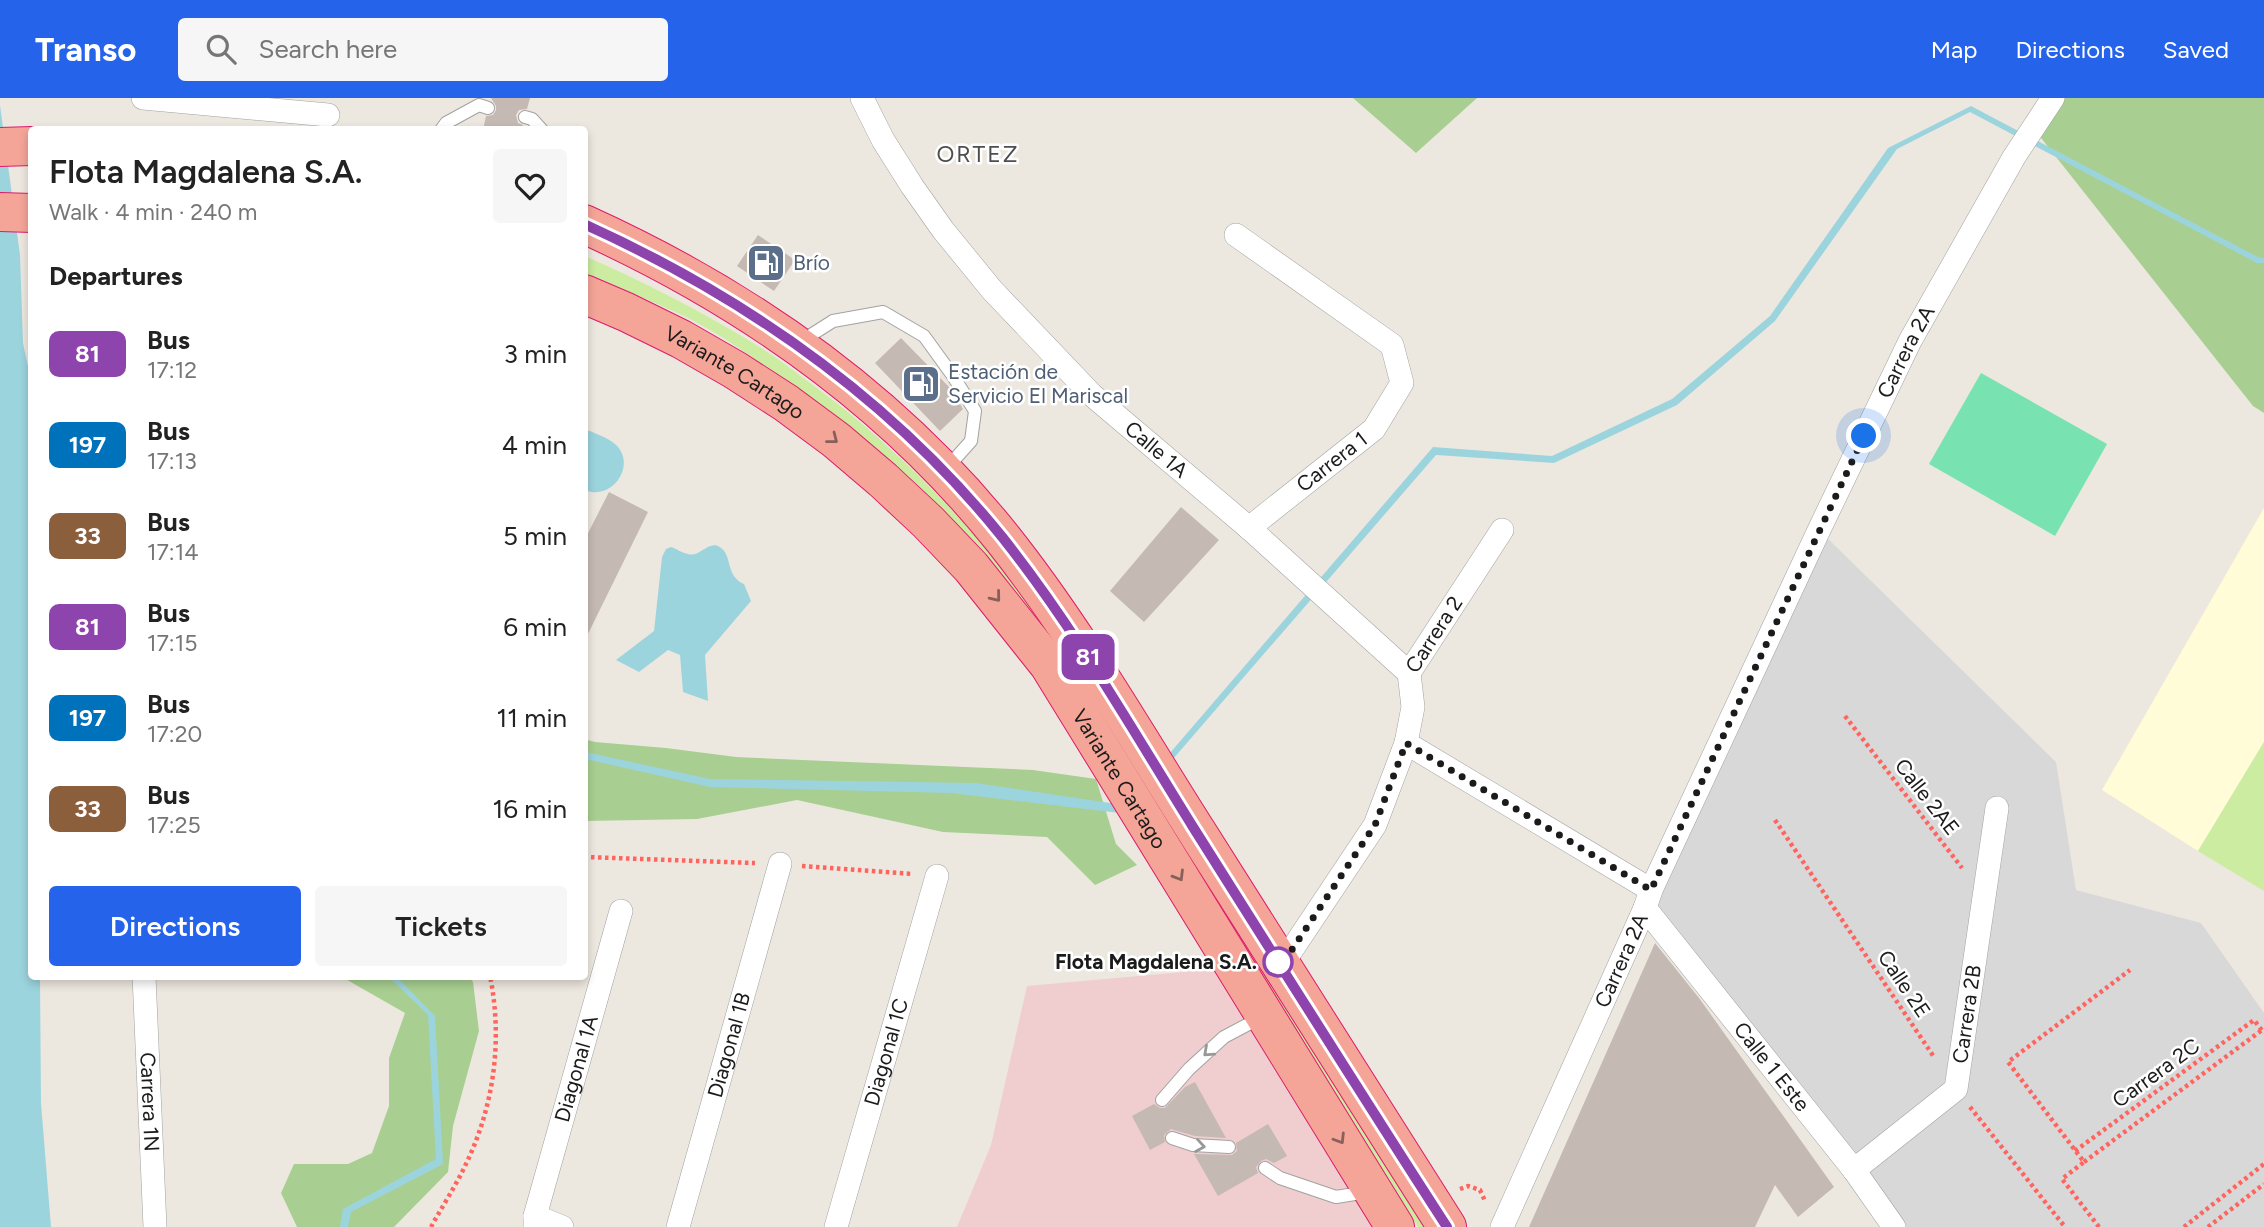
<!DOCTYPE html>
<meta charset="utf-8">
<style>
body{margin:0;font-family:Figtree,sans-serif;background:#f6f6f6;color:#222;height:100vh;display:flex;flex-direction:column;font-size:26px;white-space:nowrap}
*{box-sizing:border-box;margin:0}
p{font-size:23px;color:#767676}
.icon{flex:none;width:38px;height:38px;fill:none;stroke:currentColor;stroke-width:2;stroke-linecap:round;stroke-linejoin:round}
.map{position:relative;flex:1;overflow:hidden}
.panel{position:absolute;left:28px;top:28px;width:560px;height:854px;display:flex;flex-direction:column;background:#fff;border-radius:7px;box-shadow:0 4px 10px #0003}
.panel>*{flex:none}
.badge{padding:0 14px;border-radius:10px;font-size:24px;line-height:46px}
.you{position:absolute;width:35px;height:35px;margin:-18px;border:5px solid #fff;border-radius:50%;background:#1a73e8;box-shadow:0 0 0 10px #1a73e833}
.map>.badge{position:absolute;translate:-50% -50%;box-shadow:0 0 0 4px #fff}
h2{padding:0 21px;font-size:26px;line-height:63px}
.round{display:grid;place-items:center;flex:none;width:74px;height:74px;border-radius:7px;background:#f6f6f6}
.overview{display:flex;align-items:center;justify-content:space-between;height:119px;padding:0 21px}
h1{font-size:33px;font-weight:600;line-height:52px}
.button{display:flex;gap:14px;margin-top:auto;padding:14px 21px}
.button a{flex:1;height:80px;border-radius:7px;background:#2563eb;color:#fff;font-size:28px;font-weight:600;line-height:80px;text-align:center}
.button a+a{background:#f6f6f6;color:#222}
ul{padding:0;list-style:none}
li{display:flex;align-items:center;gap:21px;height:91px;padding:0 21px}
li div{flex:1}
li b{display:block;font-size:26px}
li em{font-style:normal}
li .badge{min-width:77px;font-weight:700;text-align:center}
header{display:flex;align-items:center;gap:42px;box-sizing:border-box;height:98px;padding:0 35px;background:#2563eb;color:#fff}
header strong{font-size:33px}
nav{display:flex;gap:38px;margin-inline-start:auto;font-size:24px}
.search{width:490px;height:63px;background:#f6f6f6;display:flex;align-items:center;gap:18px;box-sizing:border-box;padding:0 24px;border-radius:7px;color:#767676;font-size:26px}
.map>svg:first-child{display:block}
.residential{fill:#d9d8d8}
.commercial{fill:#f0cdce}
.education{fill:#fffcd7}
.grass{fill:#cbeca1}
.forest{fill:#a8cf91}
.pitch{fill:#78e2b1}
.water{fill:#9cd4de}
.building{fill:#c5b9b3}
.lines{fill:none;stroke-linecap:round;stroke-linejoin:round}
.service-casing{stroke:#a2a2a2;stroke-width:14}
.minor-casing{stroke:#a2a2a2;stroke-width:24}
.trunk-casing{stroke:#de1a6b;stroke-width:40}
.path{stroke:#ff645f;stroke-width:4.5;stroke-dasharray:3.5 3.5;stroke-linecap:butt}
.service{stroke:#fff;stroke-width:12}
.minor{stroke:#fff;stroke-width:23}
.trunk{stroke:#f4a598;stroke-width:38}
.oneway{stroke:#88605a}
.oneway2{stroke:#989898}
.line-casing{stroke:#fff;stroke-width:16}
.line{stroke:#8e44ad;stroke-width:10}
.walk{stroke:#1b1b1b;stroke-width:7;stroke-dasharray:0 12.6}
.stop-dot{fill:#fff;stroke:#8e44ad;stroke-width:3.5}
.labels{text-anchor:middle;stroke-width:5;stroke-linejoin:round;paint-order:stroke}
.service-label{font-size:21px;fill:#4e5e75;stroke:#fff;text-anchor:start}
.street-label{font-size:21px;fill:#1b1b1b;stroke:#fff}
.stop-label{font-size:21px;font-weight:bold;fill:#1b1b1b;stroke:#fff;text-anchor:end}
.neighbourhood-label{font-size:23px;letter-spacing:2px;fill:#4e4e4e;stroke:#fff}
</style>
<header>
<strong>Transo</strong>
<div class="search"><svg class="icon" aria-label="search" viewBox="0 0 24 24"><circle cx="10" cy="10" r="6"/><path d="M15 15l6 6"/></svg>Search here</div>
<nav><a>Map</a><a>Directions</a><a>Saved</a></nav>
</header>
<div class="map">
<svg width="2264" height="1129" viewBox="0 0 2264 1129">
<rect width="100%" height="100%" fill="#ede8df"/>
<path class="residential" d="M 1819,432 L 2056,664 L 2076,792 L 2201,825 L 2264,915 L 2264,1129 L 1883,1129 L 1645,810 Z"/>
<path class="commercial" d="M 1228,870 L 1381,1126 L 1372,1129 L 957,1129 L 991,1047 L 1027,888 Z"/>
<path class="education" d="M 2264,410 L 2264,644 L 2198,753 L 2102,692 Z"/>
<path class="grass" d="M 585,158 C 644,184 703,214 758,248 C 775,258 790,270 806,282 C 899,349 974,430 1043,522 L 1424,1129 L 1418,1129 L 1247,854 L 940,409 C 890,360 836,318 779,278 C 750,257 720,236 688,220 C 655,204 620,190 585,178 Z
M 2264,644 L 2264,793 L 2198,753 Z"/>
<path class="forest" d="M 1353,0 L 1477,0 L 1416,55 Z
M 2047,0 L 2264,0 L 2264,315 L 2253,308 L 2030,26 Z
M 584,641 L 595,644 L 666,650 L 736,659 L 1033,672 L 1096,681 L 1116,746 L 1137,767 L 1095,787 L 1047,739 L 943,734 L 797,702 L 697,721 L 585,723 Z
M 342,879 L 469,879 L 473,884 L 479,933 L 453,1028 L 448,1074 L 394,1129 L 297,1129 L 281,1095 L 294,1066 L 348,1066 L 372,1055 L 389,1008 L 389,960 L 405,915 Z"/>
<path class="pitch" d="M 1981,275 L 2107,346 L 2055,438 L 1929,366 Z"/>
<path class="water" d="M 0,7 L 20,157 L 23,245 L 32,287 L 32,878 L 40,879 L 41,1005 L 51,1129 L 0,1129 Z
M 1971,8 L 2258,159 L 2264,160 L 2264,165 L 2257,165 L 1970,14 L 1897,51 L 1775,223 L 1677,307 L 1554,365 L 1436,357 L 1135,705 L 1120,715 L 951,695 L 710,689 L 585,661 L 585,654 L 710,681 L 975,685 L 1117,706 L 1133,698 L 1433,349 L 1552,358 L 1672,301 L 1770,218 L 1888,50 Z
M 585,331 C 594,335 607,339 615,346 C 638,366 612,404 585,392 Z
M 715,447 C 735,453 723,477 744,486 L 751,503 L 705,557 L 708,603 L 683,594 L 680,557 L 668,552 L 639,574 L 616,562 L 654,533 L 662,459 L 666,451 L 671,449 C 677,451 682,455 688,456 C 698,459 704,448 715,447 Z
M 389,879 L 397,879 L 435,918 L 443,1066 L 351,1114 L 348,1129 L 340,1129 L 343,1111 L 436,1061 L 428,917 Z"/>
<path class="building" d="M 491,0 L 530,0 L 527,11 L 519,12 L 516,17 L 518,25 L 523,27 L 521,32 L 483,32 L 486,18 L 493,17 L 496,12 L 496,8 Z
M 758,137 L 795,162 L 774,193 L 737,168 Z
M 901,240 L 952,292 L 963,311 L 940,333 L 875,265 Z
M 609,394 L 648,414 L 584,544 L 584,443 Z
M 1181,409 L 1219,442 L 1144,524 L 1110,493 Z
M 1655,845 L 1699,900 L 1834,1089 L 1798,1119 L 1775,1087 L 1755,1129 L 1529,1129 Z
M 1195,984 L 1226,1040 L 1195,1038 L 1171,1031 L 1164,1037 L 1165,1044 L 1150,1052 L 1132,1018 L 1154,1006 L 1160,1010 L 1165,1010 L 1185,989 Z
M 1268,1026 L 1287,1058 L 1274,1065 L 1266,1061 L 1261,1063 L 1256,1069 L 1258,1075 L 1218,1098 L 1194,1056 L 1232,1057 L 1237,1053 L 1236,1045 Z"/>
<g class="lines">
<defs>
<path id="service" d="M 525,19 L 532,21 L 542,32
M 441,32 L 446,25 L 479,7 L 488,10
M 800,244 L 833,223 L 883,214 L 924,238 L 953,278 L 975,313 L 971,343 L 945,372
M 1162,1002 L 1189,971 L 1224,939 L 1260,920
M 1172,1040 L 1193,1047 L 1229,1049
M 1265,1070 L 1280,1080 L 1336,1099 L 1367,1094"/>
<g id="minor">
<path d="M 143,0 L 328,17"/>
<path id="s1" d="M 862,0 L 883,42 L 912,88 L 943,132 L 992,192 L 1092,297 L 1249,430 L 1409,575"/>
<path d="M 1236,137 L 1392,247 L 1402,285 L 1374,331 L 1249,430"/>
<path d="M 1406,645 L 1651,792"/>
<path id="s2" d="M 1645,810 L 1854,1072 L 1894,1129"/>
<path id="s3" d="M 1281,868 L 1375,727 L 1406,645 L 1413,609 L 1409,575 L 1502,432"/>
<path id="s4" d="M 144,878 L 155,1129"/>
<path id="s5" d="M 1854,1072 L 1956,991 L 1997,710"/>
<path d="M 535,1118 L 562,1129"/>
<path id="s6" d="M 535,1129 L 535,1118 L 621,813"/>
<path id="s7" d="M 678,1129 L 780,766"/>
<path id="s8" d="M 836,1129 L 937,778"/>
<path id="s9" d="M 1502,1129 L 1645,810 L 1651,792 L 1819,432 L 1910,243 L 2014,59 L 2053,0"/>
</g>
<g id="trunk">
<path d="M 0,49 L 32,48"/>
<path d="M 0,114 L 32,115"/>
<path d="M 584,126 C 745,199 892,302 1003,441 C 1076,533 1134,635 1197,734 C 1280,866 1363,998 1447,1129"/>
<path id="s10" d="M 584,196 L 626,214 L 681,241 L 735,272 L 786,305 L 836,342 L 883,382 L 928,424 L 971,469 L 1049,567 L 1395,1129"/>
</g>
</defs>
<use href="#service" class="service-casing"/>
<use href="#minor" class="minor-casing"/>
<use href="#trunk" class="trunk-casing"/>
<path class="path" d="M 1845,618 L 1962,770
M 1775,722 L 1934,959
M 584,759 L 755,765
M 802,768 L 912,776
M 1970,1009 L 2065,1129
M 2075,1053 L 2254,922 L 2264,935
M 2084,1064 L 2262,932
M 1460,1091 L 1468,1088 L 1480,1092 L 1485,1103
M 431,1129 C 442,1109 455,1089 465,1068 C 494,1009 503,942 490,878
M 2099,1129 L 2062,1081 L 2084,1064 L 2008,964 L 2130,872
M 2184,1129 L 2264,1066
M 2208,1129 L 2264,1086"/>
<use href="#service" class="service"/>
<use href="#minor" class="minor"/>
<use href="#trunk" class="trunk"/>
</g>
<defs><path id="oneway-chevron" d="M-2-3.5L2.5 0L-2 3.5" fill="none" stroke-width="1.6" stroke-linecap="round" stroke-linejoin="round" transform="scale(1.75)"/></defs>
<g class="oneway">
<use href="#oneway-chevron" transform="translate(833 341) rotate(38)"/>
<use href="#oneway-chevron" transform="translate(996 499) rotate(51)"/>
<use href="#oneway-chevron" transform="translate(1179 778) rotate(59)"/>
<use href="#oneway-chevron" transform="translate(1340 1041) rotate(58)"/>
</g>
<g class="oneway2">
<use href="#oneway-chevron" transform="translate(1208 954) rotate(138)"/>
<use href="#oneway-chevron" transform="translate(1200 1048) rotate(9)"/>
</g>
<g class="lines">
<defs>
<path id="line" d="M 584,126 C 745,199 892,302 1003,440 C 1075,531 1132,631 1193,729 C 1277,862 1361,996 1447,1129"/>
</defs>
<use href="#line" class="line-casing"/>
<use href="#line" class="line"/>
<path class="walk" d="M 1278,864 L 1281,868 L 1375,727 L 1406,645 L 1651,792 L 1864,338"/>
</g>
<defs>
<symbol id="fuel-square" viewBox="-11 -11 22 22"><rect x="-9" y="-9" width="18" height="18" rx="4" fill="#5c6f8a" stroke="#fff"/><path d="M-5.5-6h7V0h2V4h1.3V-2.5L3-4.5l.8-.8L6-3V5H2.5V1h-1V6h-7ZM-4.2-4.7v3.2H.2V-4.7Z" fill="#fff"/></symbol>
</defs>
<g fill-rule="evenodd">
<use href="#fuel-square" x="744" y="143" width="44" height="44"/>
<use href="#fuel-square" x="899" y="264" width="44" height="44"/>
</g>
<circle class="stop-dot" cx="1278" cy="864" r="14"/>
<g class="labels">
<g class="service-label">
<text x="793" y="172">Brío</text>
<text x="948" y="281">Estación de<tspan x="948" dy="24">Servicio El Mariscal</tspan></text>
</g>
<g class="street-label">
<text dy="7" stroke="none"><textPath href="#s9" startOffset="964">Carrera 2A</textPath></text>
<text dy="7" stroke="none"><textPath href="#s10" startOffset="170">Variante Cartago</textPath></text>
<text dy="7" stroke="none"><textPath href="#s1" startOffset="462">Calle 1A</textPath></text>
<text transform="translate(1332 364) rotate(-38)" y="7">Carrera 1</text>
<text dy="7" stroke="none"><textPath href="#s3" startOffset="374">Carrera 2</textPath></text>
<text dy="7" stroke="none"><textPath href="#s10" startOffset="737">Variante Cartago</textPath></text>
<text transform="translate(1927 699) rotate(52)" y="7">Calle 2AE</text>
<text dy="7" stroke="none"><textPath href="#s9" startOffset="292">Carrera 2A</textPath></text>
<text transform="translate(1904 886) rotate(56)" y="7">Calle 2E</text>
<text dy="7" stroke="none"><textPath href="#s5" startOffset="206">Carrera 2B</textPath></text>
<text dy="7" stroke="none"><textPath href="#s7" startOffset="189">Diagonal 1B</textPath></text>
<text dy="7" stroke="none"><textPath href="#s8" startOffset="182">Diagonal 1C</textPath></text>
<text dy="7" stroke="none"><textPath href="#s2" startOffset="203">Calle 1 Este</textPath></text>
<text dy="7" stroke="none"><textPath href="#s6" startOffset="164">Diagonal 1A</textPath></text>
<text transform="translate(2156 975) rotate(-36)" y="7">Carrera 2C</text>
<text dy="7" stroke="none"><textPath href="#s4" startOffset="126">Carrera 1N</textPath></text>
</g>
<g class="stop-label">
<text x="1257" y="871">Flota Magdalena S.A.</text>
</g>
<g class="neighbourhood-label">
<text x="978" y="64">ORTEZ</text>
</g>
</g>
</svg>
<div class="you" style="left:1864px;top:338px"></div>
<b class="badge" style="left:1088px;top:559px;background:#8e44ad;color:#fff">81</b>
<section class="panel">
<div class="overview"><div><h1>Flota Magdalena S.A.</h1><p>Walk · 4 min · 240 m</p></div><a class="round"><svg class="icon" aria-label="heart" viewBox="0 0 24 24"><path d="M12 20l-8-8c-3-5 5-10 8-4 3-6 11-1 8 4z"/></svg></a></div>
<h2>Departures</h2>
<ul>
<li><span class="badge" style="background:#8e44ad;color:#fff">81</span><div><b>Bus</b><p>17:12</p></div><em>3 min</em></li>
<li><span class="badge" style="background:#0072bc;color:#fff">197</span><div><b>Bus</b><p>17:13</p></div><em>4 min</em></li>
<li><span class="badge" style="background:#8b5e3c;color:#fff">33</span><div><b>Bus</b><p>17:14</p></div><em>5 min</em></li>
<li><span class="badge" style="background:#8e44ad;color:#fff">81</span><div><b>Bus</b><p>17:15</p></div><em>6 min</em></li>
<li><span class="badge" style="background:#0072bc;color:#fff">197</span><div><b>Bus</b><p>17:20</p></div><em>11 min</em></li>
<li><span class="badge" style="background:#8b5e3c;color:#fff">33</span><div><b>Bus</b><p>17:25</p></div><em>16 min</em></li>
</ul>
<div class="button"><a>Directions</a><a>Tickets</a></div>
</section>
</div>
